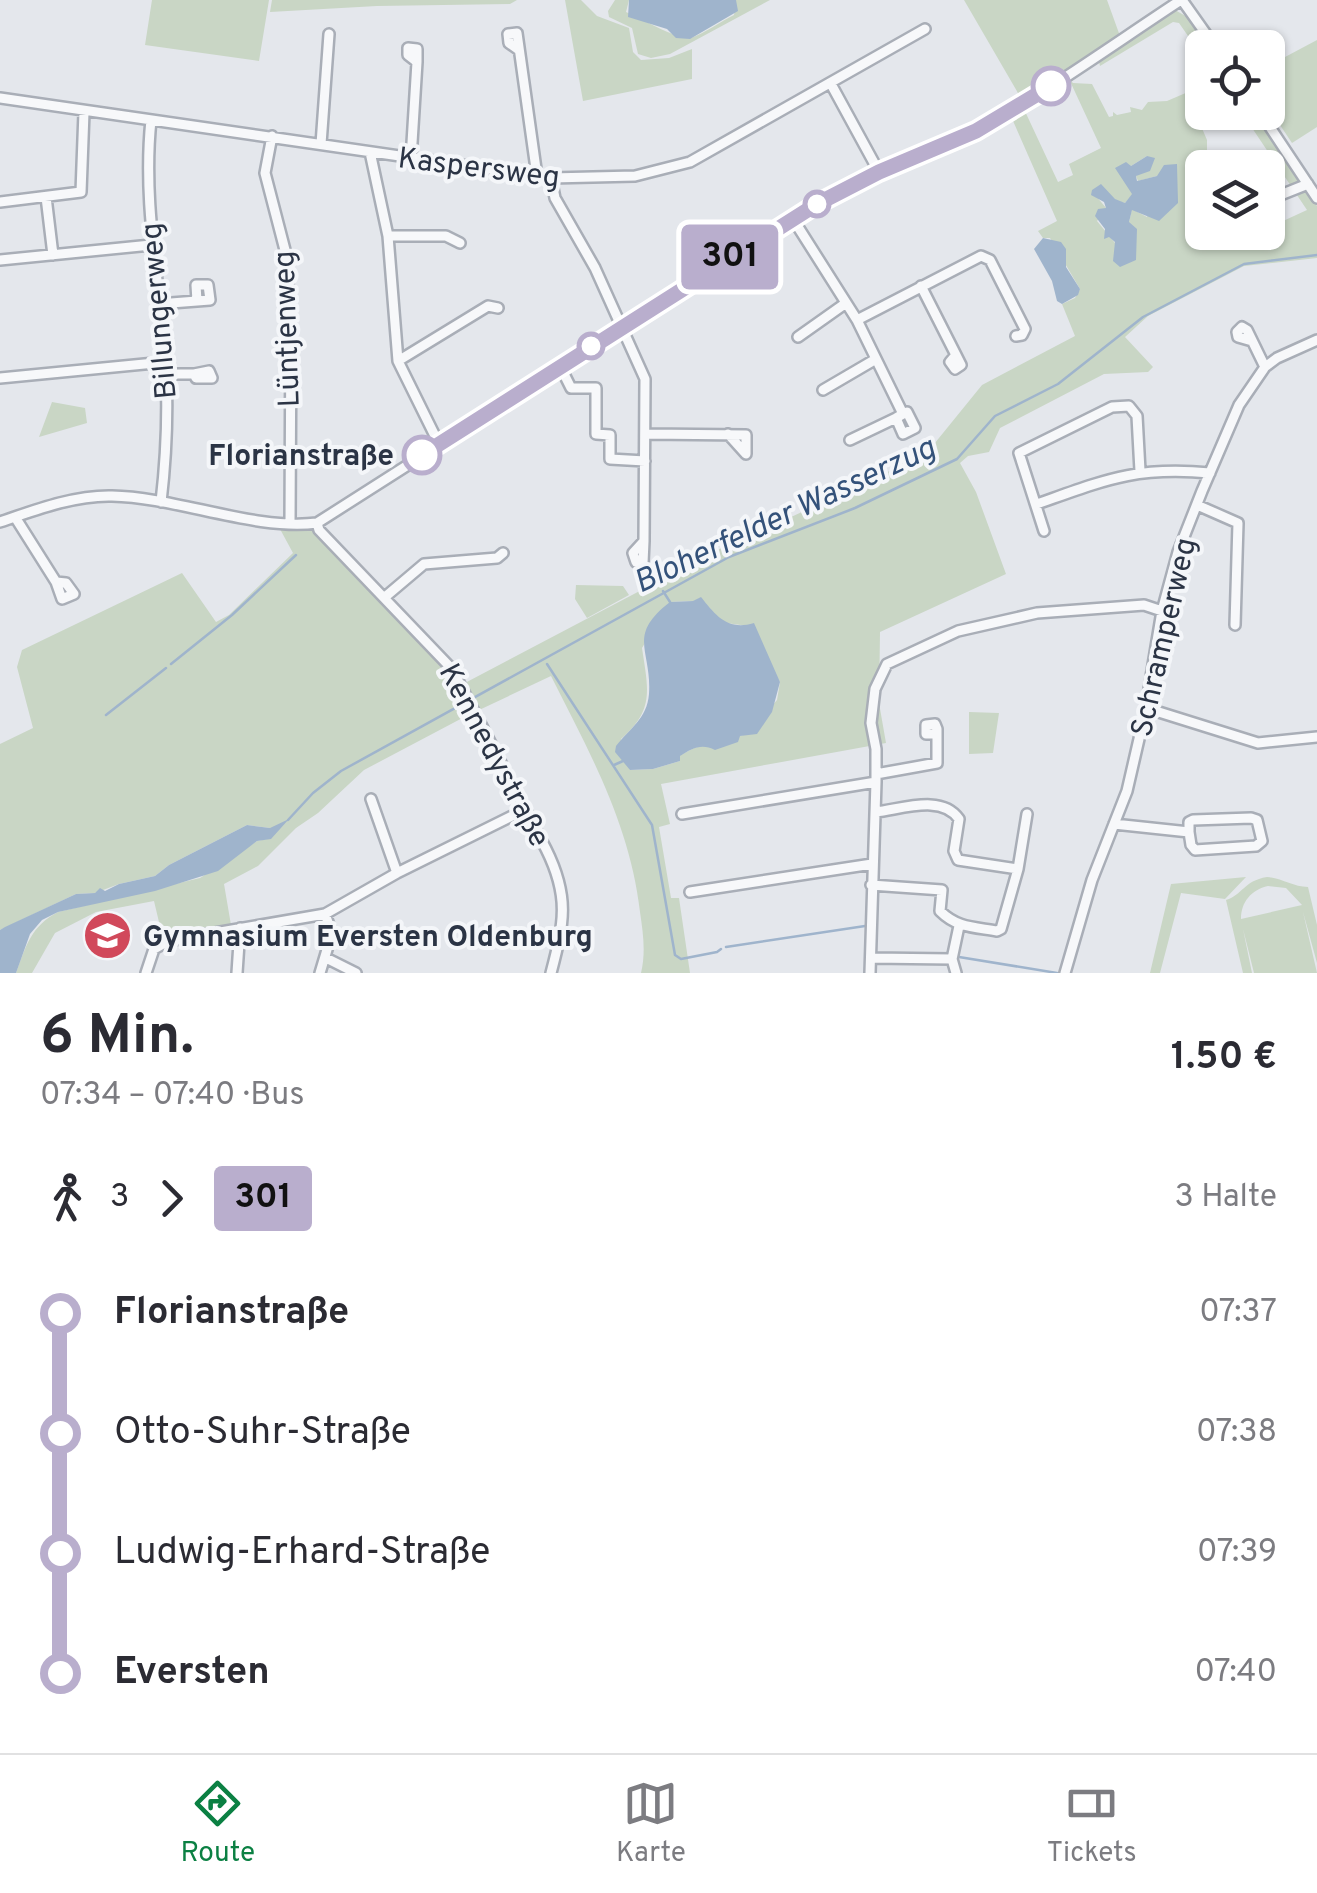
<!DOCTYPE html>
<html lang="de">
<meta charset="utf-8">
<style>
body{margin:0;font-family:Overpass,sans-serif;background:#f7f7f7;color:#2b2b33;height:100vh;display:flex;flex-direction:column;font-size:38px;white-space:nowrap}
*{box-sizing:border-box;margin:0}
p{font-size:32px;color:#7c7c81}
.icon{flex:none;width:55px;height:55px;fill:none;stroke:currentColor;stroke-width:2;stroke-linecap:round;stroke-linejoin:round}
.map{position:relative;height:973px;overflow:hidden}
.sheet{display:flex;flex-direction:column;background:#fff;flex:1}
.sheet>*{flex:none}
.badge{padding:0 20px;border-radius:8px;font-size:35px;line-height:65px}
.tools{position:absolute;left:1185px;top:30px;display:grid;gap:20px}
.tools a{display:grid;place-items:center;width:100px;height:100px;border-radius:15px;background:#fff;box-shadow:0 2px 8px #0004;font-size:50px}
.map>.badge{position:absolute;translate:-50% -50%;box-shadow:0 0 0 5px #fff}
.legs{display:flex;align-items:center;gap:15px;height:110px;padding:0 40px;font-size:32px}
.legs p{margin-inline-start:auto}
.overview{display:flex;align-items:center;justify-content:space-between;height:170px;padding:0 40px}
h1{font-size:55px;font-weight:700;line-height:75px}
ul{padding:0 40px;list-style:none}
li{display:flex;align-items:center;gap:35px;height:120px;font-size:38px}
li i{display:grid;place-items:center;width:15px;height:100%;margin:0 12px;background:currentColor}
li i::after{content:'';width:25px;height:25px;margin:-12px;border:8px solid;border-radius:50%;background:#fff}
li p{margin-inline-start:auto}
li:first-child i{background:linear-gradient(#0000 50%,currentColor 0)}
li:last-child i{background:linear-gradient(currentColor 50%,#0000 0)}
.tab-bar{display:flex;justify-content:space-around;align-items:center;height:140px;border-top:2px solid #e1e1e2;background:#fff;font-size:28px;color:#7c7c81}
.tab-bar a{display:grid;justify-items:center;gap:5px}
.tab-bar .selected{color:#0b8043}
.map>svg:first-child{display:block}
.green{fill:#c9d6c5;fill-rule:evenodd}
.water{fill:#9fb4cc}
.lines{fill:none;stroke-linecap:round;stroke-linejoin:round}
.stream{stroke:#9fb4cc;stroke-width:2.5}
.minor-casing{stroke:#a9aeb7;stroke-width:14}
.minor{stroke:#f7f8fa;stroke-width:9}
.line-1-casing{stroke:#fff;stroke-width:22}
.line-1{stroke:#b9aecd;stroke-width:15}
.stop-1-dot{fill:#fff;stroke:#b9aecd;stroke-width:5}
.labels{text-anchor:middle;stroke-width:8;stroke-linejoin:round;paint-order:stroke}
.street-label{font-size:30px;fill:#2b3445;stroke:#f4f6f9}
.stop-label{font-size:30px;font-weight:bold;fill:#2b3445;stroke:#f4f6f9;text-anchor:end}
.poi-label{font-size:30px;font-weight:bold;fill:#2b3445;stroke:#f4f6f9;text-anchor:start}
.water-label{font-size:32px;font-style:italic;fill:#34527a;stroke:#f4f6f9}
</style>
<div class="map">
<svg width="1317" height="973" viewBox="0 0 1317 973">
<rect width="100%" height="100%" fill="#e4e7ec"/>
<path class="green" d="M 152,0 L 269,0 L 259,61 L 145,45 Z
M 272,0 L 517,0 L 510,4 L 377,6 L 270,12 Z
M 565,0 L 581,0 L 597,16 L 629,28 L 633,52 L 641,60 L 669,58 L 692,49 L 692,79 L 583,101 Z
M 615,0 L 629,0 L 626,12 C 640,18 680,41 691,38 C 705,33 720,22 734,15 L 736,0 L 770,0 L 670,54 L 651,58 L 638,54 L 632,28 L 609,17 L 608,11 Z
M 964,0 L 1107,0 L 1120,36 L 1022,100 Z
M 1175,10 L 1189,18 L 1211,47 L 1202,48 L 1202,56 L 1179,23 L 1173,22 L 1100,66 L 1098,58 Z
M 1317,40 L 1317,127 L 1292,143 L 1268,107 L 1268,66 Z
M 1069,79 L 1073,83 L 1092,84 L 1109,117 L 1113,116 L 1113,112 L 1117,115 L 1131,112 L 1130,107 L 1142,110 L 1148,102 L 1167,101 L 1202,86 L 1202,112 L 1205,113 L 1198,119 L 1207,140 L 1207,167 L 1202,168 L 1202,232 L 1221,233 L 1227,247 L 1259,233 L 1268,232 L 1268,228 L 1307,210 L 1242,113 L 1256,113 L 1317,206 L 1317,258 L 1244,266 L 1148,316 L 1125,337 L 1153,367 L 1148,372 L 1104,374 L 1000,428 L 989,452 L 968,456 L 960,463 L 976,492 L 1006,574 L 880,632 L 879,703 L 886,743 L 661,784 L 670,824 L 659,827 L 671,898 L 679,898 L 690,973 L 641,973 C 646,952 643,933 640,912 C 630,825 590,753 551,676 L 477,711 L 463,684 L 729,544 L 729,529 L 774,525 L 926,454 L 982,385 L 1075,336 L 1062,304 L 1075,298 L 1080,289 L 1050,238 L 1043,238 L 1038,231 L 1057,221 L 1010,114 L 1023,107 L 1058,182 L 1073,175 L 1069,164 L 1101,148 ZM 1147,156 L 1136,176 L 1138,181 L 1157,176 L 1147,217 L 1132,209 L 1129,222 L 1115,243 L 1097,221 L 1107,209 L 1096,196 L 1125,203 L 1133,194 L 1131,166 ZM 693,601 L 726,623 L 748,626 L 780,682 L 777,700 L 747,734 L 694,748 L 679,756 L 680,761 L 653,769 L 630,770 L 621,739 C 655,710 648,689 642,648 L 670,602 Z
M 52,402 L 85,408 L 87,423 L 39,437 Z
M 280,529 L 314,530 L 425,645 L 449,675 L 470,714 L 364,770 L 318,813 L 296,828 L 258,866 L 224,884 L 231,925 L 163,939 L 154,901 L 96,912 L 55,933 L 32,973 L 16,973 C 26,946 31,926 58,912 L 200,878 L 257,841 L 267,839 L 270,828 L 247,825 L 169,865 L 155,876 L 119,884 L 95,893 L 76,894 L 0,930 L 0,744 L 33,728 L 17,667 L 22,650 L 182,573 L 216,622 L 229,615 L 293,553 Z
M 576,585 L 623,586 L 629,595 L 587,618 L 575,599 Z
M 969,712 L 999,713 L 993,753 L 969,754 Z
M 1246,877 L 1225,899 L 1181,893 L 1160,973 L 1150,973 L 1171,884 Z
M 1267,877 C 1282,878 1293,887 1308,887 L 1317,925 L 1317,963 L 1303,912 L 1317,973 L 1254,973 L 1243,929 L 1252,973 L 1243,973 L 1226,900 C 1243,895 1243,881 1267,877 ZM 1268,886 L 1286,888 L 1302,905 L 1241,919 C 1241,902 1251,890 1268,886 Z"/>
<path class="water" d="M 629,0 L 736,0 L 738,11 L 690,39 L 676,38 L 667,29 L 628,17 Z
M 1147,156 L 1155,158 L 1150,171 L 1136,176 L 1137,181 L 1157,176 L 1164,165 L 1177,164 L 1178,203 L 1159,221 L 1132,210 L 1129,222 L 1137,229 L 1136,260 L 1120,267 L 1113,261 L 1115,242 L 1109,237 L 1104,239 L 1105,229 L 1095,216 L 1098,209 L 1106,208 L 1104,202 L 1091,195 L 1092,190 L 1101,184 L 1115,199 L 1125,203 L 1132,194 L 1115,168 L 1126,162 L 1131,166 Z
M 1043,238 L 1061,242 L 1066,249 L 1066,267 L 1080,289 L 1078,295 L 1062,304 L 1057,301 L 1052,281 L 1034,249 Z
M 701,597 C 716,616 728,631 754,623 L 780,682 L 772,712 L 757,734 L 740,736 L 738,742 L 715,750 C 702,743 692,748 680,756 L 680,761 L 653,769 L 630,770 L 615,752 L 616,746 C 629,729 647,719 649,694 C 652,650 626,636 670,602 L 693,601 Z
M 289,819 L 271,839 L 257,841 L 218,871 L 155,891 L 58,912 L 42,920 L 30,934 L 16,973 L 0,973 L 0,930 L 5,927 L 76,894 L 95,893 L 100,888 L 105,891 L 119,884 L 155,876 L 169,865 L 247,825 L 270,828 Z"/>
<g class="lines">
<path class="stream" d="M 663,591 L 670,602
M 171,664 L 232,615 L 296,555
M 547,664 L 652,825 L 675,955 L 681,959 L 717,952 L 721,949
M 106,715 L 166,668
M 614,765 L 623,761
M 288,820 L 313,793 L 341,771 L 729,557 L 855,508 L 957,459 L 995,416 L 1058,384 L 1143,317 L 1244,264 L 1317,255
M 726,947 L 865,926
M 959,957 L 1057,973"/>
<defs>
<path id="minor" d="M 1182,0 L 1216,48
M 519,50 L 509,43 L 508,34 L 517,33 L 537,176
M 831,84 L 879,172
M 0,98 L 551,178 L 635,176 L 690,162 L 925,29
M 1260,112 L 1317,198
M 151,120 C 142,206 161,287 166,372 C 168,415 166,459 161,502
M 272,136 L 265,173 L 285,250 L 291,316 L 290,524
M 321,144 L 329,34
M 370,152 L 388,236 L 398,361 L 439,444
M 411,159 L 417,62 L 417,49 L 408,48 L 408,55 L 417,62
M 1213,168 L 1213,162 L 1220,162 L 1221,168
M 551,178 L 555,198 L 595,268 L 645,379 L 644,541 L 633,553 L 636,562 L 643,563 L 644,541
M 46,197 L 53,255
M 1268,200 L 1308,184
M 0,202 L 81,192 L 84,112
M 793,219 L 857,320 L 903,414 L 907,412 L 915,428 L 903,434 L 896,418 L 903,414
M 388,236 L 446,236 L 460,243
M 0,260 L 151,245
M 921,286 L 956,355 L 961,365 L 955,369 L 950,362 L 956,355
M 158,304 L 210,300 L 208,285 L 196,285 L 197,301
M 857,320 L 981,256 L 990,260 L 1025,329 L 1022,335 L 1016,336
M 798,337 L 846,303
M 1252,341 L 1238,337 L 1237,332 L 1242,327 L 1247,330 L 1265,367
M 398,361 L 488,306 L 498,308
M 560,366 L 571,388 L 596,388 L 596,434 L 610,435 L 610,459 L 645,461
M 166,374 L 194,374 L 196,378 L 212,378 L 209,371 L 194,374
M 0,378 L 165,362
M 823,390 L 876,359
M 646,434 L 746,435 L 746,454 L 728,434
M 850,440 L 896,418
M 1037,504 C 1105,480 1136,466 1210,473
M 1197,505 L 1238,523 L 1235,625
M 15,517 L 56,582 L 62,599 L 74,594 L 66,583 L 56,582
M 0,522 C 35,510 75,495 112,496 C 176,497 255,531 317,523 L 817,204 C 869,175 927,159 979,130 C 1049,91 1114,44 1181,0
M 317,523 L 319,530 L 452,669 L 546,849 C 570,897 564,923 551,973
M 1044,531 L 1019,453 L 1112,407 L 1129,406 L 1137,416 L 1140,471
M 385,597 L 424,564 L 497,558 L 503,553
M 1146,708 L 1258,743 L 1317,737
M 876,774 L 937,763 L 937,729 L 935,724 L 926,725 L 926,734 L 935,734
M 371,799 L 397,873
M 876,812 C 902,809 942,794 959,819 L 954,851 L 958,860 L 1018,869 L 1027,814
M 682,814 L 876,782
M 1114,824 L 1189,832 L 1191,845 L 1195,850 L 1256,846 L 1262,841 L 1257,820 L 1251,818 L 1193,820 L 1189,822 L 1189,832
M 871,885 L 942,890 L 940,911 C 957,928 974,927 997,931 L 1001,929 L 1018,869
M 690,892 L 872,864
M 326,958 L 356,973
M 871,958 L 952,959
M 146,973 L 154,949 L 168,941 L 325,914 L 397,873 L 518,813 L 526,814
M 237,973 L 240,928
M 320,973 L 332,933 L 325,914
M 870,973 L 876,782 L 876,749 L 871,723 L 875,689 L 887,664 L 958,631 L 1037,613 L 1144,605 L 1162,611
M 956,973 L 952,959 L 959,926
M 1065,973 L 1092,880 L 1127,791 L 1145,713 L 1162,611 L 1178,552 L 1202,491 L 1239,405 L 1265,367 L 1277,358 L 1317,340"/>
</defs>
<use href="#minor" class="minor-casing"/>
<use href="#minor" class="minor"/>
</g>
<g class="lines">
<defs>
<path id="line-1" d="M 422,455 L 817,204 L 879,172 L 976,131 L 1051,86"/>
</defs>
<use href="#line-1" class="line-1-casing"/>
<use href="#line-1" class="line-1"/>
</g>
<defs>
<symbol id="school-disc" viewBox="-11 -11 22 22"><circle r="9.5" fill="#d1495b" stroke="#f4f6f9"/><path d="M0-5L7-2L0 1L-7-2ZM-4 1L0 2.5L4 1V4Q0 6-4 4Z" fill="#fff"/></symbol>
</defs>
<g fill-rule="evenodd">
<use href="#school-disc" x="80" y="908" width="55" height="55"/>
</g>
<g class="stop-1-dot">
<circle cx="1051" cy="86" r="18"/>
<circle cx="817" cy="204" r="12"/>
<circle cx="591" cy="346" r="12"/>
<circle cx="422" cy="455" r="18"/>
</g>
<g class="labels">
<g class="street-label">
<text transform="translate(479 167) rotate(7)" y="10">Kaspersweg</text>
<text transform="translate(158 311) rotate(-95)" y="10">Billungerweg</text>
<text transform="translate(286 329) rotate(-92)" y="10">Lüntjenweg</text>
<text transform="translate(1163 637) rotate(-77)" y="10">Schramperweg</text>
<text transform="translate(495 755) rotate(62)" y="10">Kennedystraße</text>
</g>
<g class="stop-label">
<text x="394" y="465">Florianstraße</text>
</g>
<g class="poi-label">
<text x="143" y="946">Gymnasium Eversten Oldenburg</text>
</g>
<g class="water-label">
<text transform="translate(784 514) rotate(-25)" y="11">Bloherfelder Wasserzug</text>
</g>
</g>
</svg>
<div class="tools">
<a><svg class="icon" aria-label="locate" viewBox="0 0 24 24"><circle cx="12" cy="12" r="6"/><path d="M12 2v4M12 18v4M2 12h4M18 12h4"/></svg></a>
<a><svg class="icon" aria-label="layers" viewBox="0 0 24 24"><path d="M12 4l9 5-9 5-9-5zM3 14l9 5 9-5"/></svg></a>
</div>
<b class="badge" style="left:730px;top:257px;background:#b9aecd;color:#111">301</b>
</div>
<section class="sheet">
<div class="overview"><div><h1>6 Min.</h1><p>07:34 – 07:40 · Bus</p></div><b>1.50 €</b></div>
<div class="legs"><svg class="icon" aria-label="walk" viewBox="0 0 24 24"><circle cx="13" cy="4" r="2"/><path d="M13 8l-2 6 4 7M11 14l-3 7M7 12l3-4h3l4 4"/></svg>3<svg class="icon" aria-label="forward" viewBox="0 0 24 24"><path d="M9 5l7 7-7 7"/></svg><b class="badge" style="background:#b9aecd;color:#111">301</b><p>3 Halte</p></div>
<ul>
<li><i style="color:#b9aecd"></i><b>Florianstraße</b><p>07:37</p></li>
<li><i style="color:#b9aecd"></i><span>Otto-Suhr-Straße</span><p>07:38</p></li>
<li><i style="color:#b9aecd"></i><span>Ludwig-Erhard-Straße</span><p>07:39</p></li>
<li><i style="color:#b9aecd"></i><b>Eversten</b><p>07:40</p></li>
</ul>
</section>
<nav class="tab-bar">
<a class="selected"><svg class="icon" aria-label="directions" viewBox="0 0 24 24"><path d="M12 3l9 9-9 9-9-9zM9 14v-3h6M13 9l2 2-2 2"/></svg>Route</a>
<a><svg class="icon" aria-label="map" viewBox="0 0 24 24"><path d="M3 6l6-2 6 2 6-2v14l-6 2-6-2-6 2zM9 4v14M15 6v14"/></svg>Karte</a>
<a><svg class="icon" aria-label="tickets" viewBox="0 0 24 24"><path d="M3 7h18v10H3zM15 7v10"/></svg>Tickets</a>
</nav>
